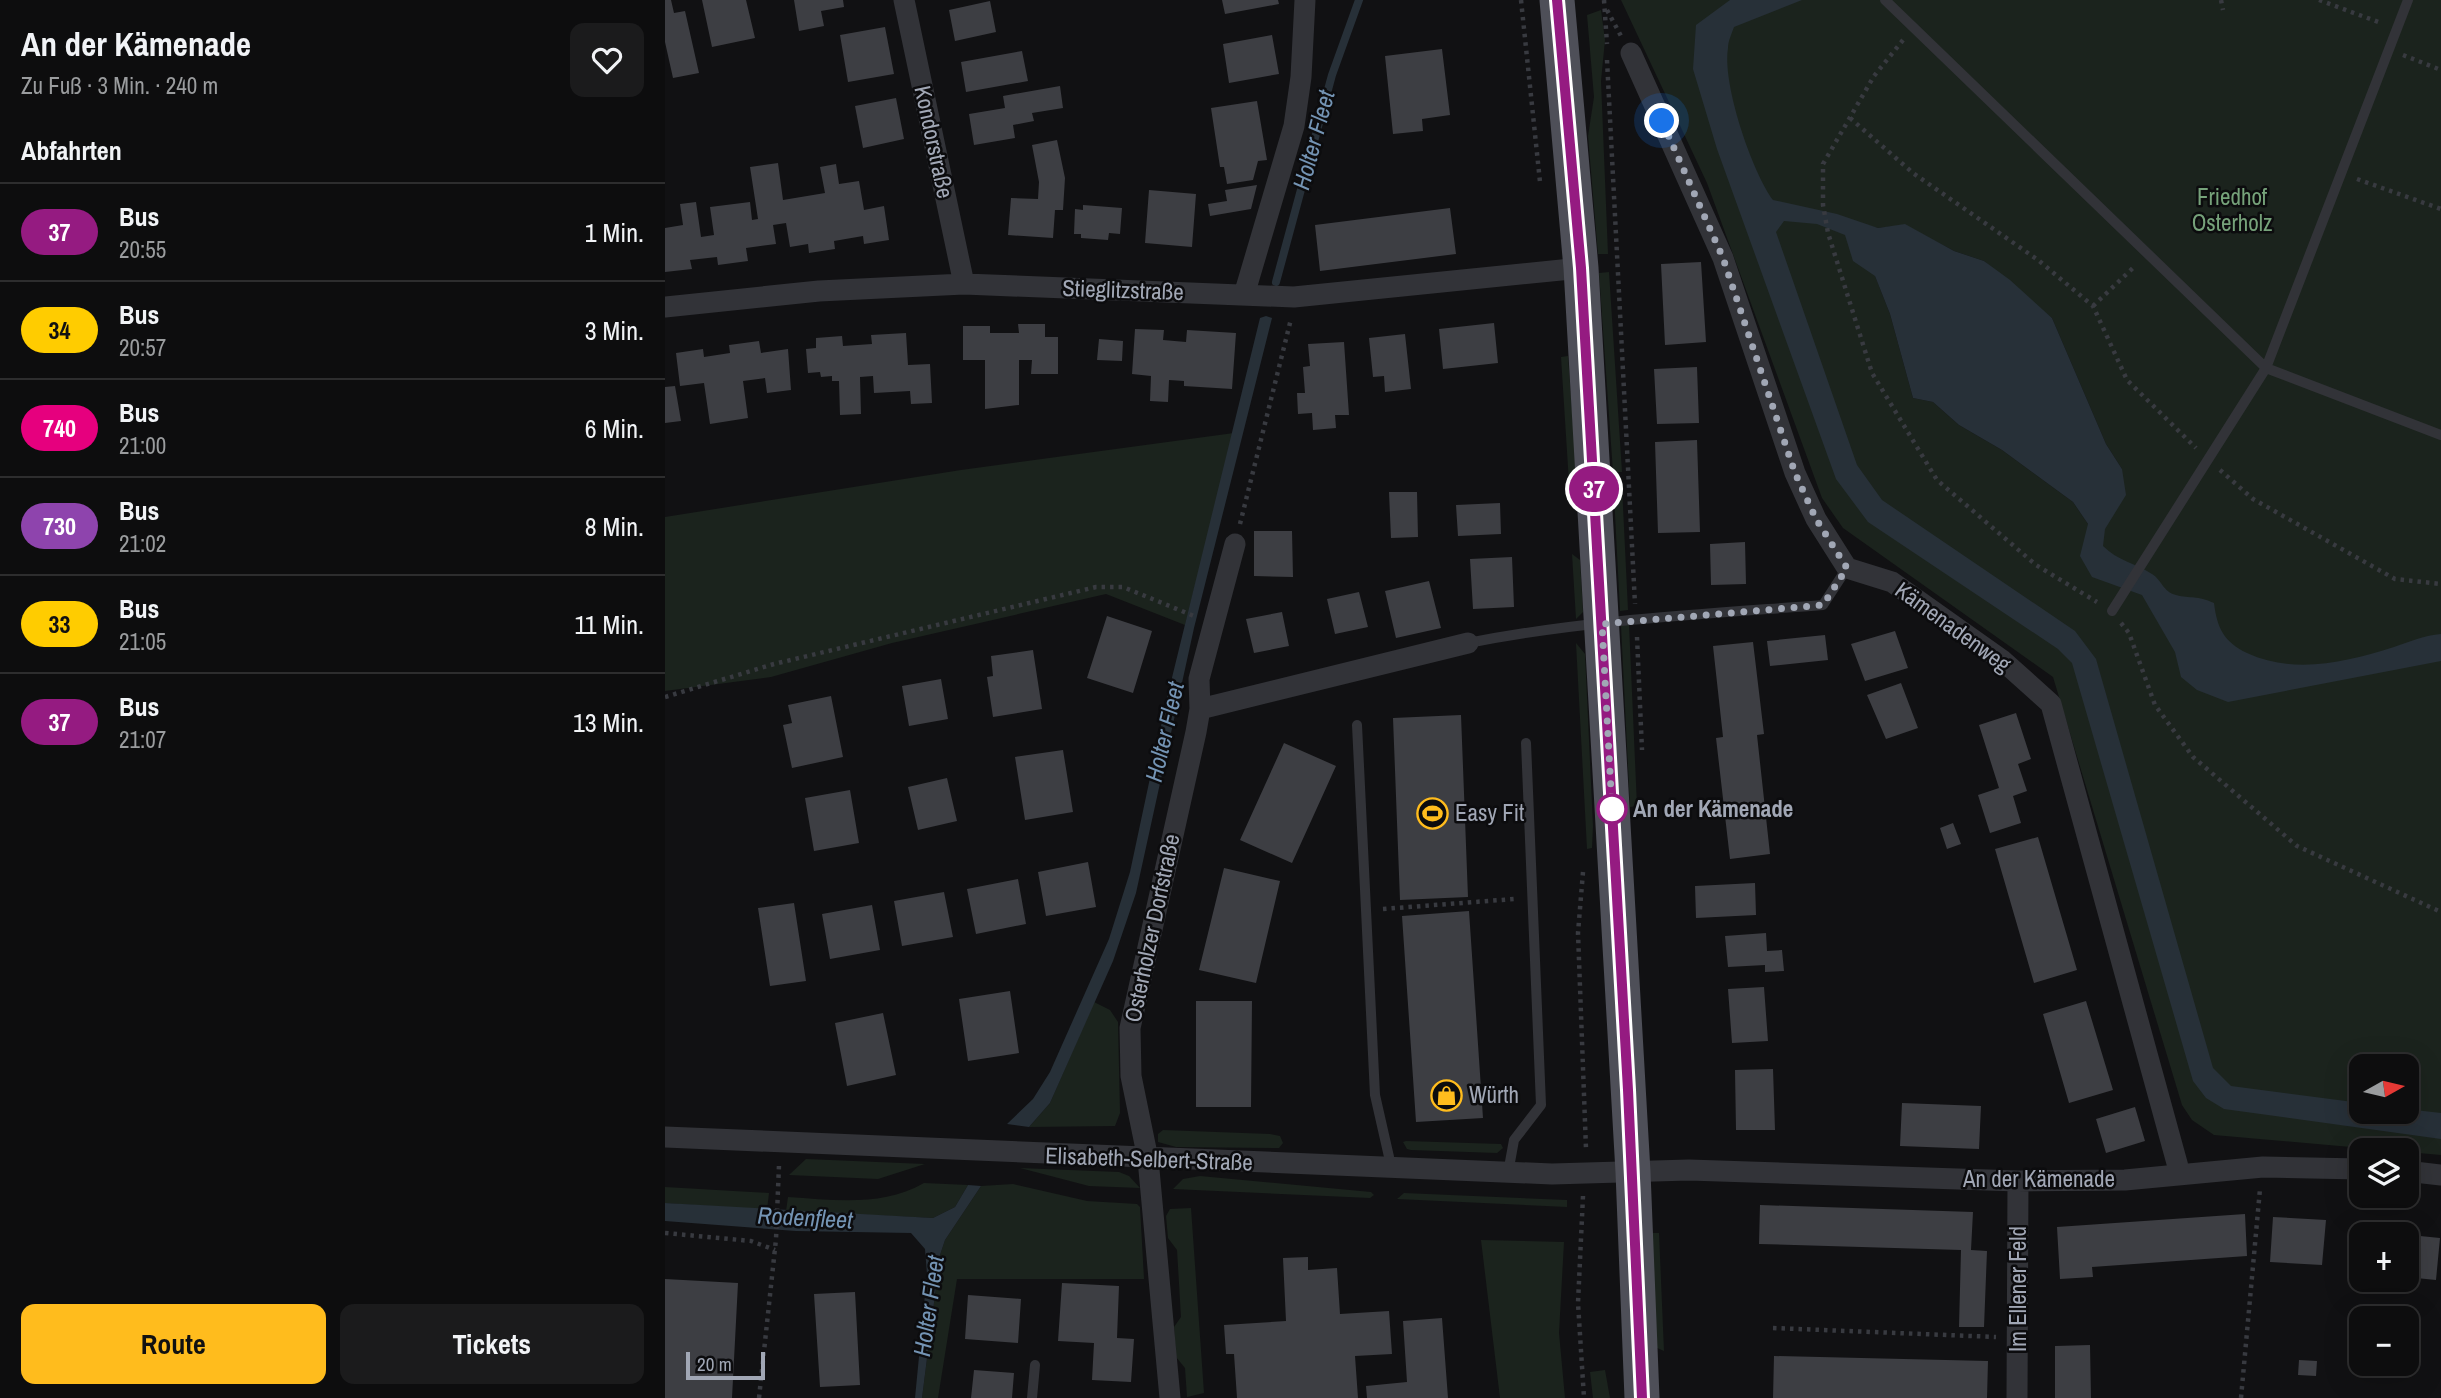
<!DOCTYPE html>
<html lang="de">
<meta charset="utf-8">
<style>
body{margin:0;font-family:"Archivo Narrow",sans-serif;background:#1b1b1c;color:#f1f3f6;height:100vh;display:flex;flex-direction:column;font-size:26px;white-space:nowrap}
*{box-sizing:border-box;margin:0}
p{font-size:23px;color:#9a9c9e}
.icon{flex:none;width:38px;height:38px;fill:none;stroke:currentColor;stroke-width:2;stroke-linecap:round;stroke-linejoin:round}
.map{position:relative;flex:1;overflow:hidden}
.details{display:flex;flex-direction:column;background:#0d0d0e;width:665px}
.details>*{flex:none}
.badge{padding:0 14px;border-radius:23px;font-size:24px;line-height:46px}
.needle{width:46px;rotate:82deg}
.tools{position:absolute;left:1684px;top:1054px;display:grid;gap:14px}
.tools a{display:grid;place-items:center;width:70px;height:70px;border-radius:14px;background:#0d0d0e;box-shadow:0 7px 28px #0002,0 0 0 2px #2d2d2e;font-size:35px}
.scale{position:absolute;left:21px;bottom:18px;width:79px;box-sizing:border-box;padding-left:7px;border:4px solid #a1a7b5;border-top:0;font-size:19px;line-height:24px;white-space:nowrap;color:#a1a7b5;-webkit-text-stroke:5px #0c0c0e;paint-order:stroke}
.you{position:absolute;width:35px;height:35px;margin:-18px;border:5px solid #fff;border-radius:50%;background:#1a73e8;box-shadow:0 0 0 10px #1a73e833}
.map>.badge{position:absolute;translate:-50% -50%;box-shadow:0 0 0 4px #fff}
h2{padding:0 21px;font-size:26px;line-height:63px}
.round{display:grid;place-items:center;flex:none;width:74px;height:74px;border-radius:14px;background:#1b1b1c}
.headline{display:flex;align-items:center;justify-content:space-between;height:119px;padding:0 21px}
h1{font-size:33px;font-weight:700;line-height:52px}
.action{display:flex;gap:14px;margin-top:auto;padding:14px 21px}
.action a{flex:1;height:80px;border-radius:14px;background:#ffbc1d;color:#111;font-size:28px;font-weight:700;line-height:80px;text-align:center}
.action a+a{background:#1b1b1c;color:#f1f3f6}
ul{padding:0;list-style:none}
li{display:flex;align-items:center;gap:21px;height:98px;padding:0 21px;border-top:2px solid #2d2d2e}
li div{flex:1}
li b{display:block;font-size:26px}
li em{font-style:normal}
li .badge{min-width:77px;font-weight:700;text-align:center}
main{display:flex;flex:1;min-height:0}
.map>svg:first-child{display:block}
.green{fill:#1b231d;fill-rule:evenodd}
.water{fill:#273038}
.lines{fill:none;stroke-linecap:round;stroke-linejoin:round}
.stream{stroke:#273038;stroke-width:8}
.building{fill:#3d3e43}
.path{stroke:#383a40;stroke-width:4.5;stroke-dasharray:3.5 5;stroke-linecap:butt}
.service{stroke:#323338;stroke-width:10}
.minor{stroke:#323338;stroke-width:21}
.primary{stroke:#4e4f58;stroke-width:35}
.line-casing{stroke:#fff;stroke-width:16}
.line{stroke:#951b81;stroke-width:10}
.walk{stroke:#a1a7b5;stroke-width:7;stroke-dasharray:0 12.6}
.stop-dot{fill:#fff;stroke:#951b81;stroke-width:3.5}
.labels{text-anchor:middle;stroke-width:5;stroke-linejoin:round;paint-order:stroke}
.street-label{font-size:23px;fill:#a1a7b5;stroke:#0c0c0e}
.park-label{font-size:23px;fill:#76a27a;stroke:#0c0c0e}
.stop-label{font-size:23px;font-weight:bold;fill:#a1a7b5;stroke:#0c0c0e;text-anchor:start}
.poi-label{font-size:23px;fill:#a1a7b5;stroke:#0c0c0e;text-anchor:start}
.water-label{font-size:24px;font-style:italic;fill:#7494b4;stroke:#0c0c0e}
</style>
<main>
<section class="details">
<div class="headline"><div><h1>An der Kämenade</h1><p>Zu Fuß · 3 Min. · 240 m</p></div><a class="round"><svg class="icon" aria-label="heart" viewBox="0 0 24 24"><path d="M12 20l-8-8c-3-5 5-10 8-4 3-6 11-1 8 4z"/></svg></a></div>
<h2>Abfahrten</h2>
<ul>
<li><span class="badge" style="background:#951b81;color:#fff">37</span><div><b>Bus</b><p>20:55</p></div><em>1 Min.</em></li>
<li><span class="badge" style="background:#fc0;color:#111">34</span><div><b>Bus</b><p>20:57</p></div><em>3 Min.</em></li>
<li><span class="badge" style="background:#e6007e;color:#fff">740</span><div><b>Bus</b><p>21:00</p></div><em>6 Min.</em></li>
<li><span class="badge" style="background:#8e44ad;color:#fff">730</span><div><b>Bus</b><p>21:02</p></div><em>8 Min.</em></li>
<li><span class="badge" style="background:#fc0;color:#111">33</span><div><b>Bus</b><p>21:05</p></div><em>11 Min.</em></li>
<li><span class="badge" style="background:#951b81;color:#fff">37</span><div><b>Bus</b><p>21:07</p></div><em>13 Min.</em></li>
</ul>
<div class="action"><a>Route</a><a>Tickets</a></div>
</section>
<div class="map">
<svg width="1776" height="1398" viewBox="0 0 1776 1398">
<rect width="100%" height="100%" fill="#111113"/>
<path class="green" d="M 956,0 L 1776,0 L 1776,1155 L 1549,1135 L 1527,1120 L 1517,1105 L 1388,677 L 1178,528 L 1157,498 L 1042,183 ZM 1189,222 L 1213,228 L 1240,225 L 1289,251 L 1319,261 L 1387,318 L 1441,444 L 1457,469 L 1423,524 L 1408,502 L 1337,450 L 1294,425 L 1268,402 L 1248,398 L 1225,314 ZM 1696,1066 L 1741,1066 L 1741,1111 L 1696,1111 Z
M 936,10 L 940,40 L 936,81 L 943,254 L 933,254 L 923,136 L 929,97 L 922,15 Z
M 944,272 L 957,472 L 948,472 L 934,273 Z
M 903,356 L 912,479 L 904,483 L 896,357 Z
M 569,433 L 520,625 L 441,594 L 227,643 L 106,677 L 0,691 L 0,517 L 296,470 Z
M 957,486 L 963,610 L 955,611 L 949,495 Z
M 907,554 L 915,560 L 918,612 L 911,619 Z
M 964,624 L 972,806 L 965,807 L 956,626 Z
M 911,643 L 920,654 L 928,826 L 927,848 L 922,849 Z
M 429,1002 L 445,1010 L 453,1022 L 455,1113 L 450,1126 L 364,1127 L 385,1103 Z
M 498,1130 L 605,1134 L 615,1136 L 618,1143 L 614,1148 L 511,1147 L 493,1142 L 493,1134 Z
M 741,1141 L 836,1144 L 838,1148 L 832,1153 L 746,1150 L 742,1149 L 738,1142 Z
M 141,1159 L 260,1164 L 213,1179 L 124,1175 Z
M 355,1168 L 454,1172 L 464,1176 L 475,1188 L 424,1186 Z
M 535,1176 L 706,1192 L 709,1195 L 705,1198 L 508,1189 L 518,1179 Z
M 259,1183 L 303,1185 L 290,1207 L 268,1218 L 121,1211 L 123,1197 C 170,1200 217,1207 259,1183 Z
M 348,1184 L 422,1201 L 472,1204 L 475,1207 L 479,1279 L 292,1279 L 273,1398 L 257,1398 L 275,1255 L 280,1240 L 316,1186 Z
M 0,1187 L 104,1193 L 102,1210 L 0,1203 Z
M 739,1193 L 902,1200 L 902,1207 L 732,1199 Z
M 526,1208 L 539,1393 L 522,1397 L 520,1368 L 511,1357 L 509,1327 L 516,1317 L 512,1250 L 503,1238 L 501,1216 L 505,1209 Z
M 985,1233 L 994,1233 L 999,1351 L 990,1347 Z
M 816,1240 L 899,1242 L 894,1333 L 900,1398 L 835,1398 Z
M 940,1370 L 945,1398 L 928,1398 L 925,1372 Z"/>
<path class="water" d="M 1065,0 L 1137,0 L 1069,27 C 1067,33 1063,41 1063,48 C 1057,84 1087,171 1108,200 L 1172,214 L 1213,228 L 1240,224 L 1289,251 L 1319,261 L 1345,280 L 1387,318 L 1441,444 L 1457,469 L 1461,495 L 1440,529 L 1438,546 C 1453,561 1470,563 1487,574 C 1497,580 1498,592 1511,595 C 1526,599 1532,595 1549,603 C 1552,628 1559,642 1582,653 C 1630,675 1681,662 1729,647 C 1744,642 1760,635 1776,634 L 1776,661 L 1563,702 L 1532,690 L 1516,677 L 1510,652 L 1477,595 L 1427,577 L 1415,556 L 1423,524 L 1408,502 L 1337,450 L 1294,425 L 1268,402 L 1248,398 L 1225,314 L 1210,276 L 1188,261 L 1180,235 L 1152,224 L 1119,221 L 1111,232 L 1192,465 L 1217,500 L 1410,631 L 1431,659 L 1548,1068 L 1566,1086 L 1696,1103 L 1696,1111 L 1741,1111 L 1741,1109 L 1776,1113 L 1776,1139 L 1559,1109 L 1541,1098 L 1528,1081 L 1407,663 L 1393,649 L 1203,522 L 1171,479 L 1052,149 L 1028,69 L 1031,25 Z
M 601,316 L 607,318 L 529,628 L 471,893 L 448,961 L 385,1103 L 364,1127 L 342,1124 L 368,1099 L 385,1072 L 444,939 L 465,872 L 502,698 L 595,318 Z
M 303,1185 L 316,1186 L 280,1240 L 275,1255 L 257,1398 L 250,1398 L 262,1274 L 260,1249 L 246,1233 L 131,1231 L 0,1221 L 0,1203 L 268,1218 L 290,1207 Z"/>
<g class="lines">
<path class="stream" d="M 611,282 L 667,75 L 694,0"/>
</g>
<path class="building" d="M 0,0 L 6,0 L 9,13 L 20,11 L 34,73 L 8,78 L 0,42 Z
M 37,0 L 81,0 L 90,38 L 47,47 Z
M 129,0 L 178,0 L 179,7 L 156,11 L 159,26 L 134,31 Z
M 557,0 L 613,0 L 614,4 L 560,14 Z
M 325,1 L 331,32 L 290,41 L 284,10 Z
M 220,27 L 229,74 L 183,82 L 175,35 Z
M 607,35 L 614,74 L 564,83 L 558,44 Z
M 777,49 L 785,115 L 757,119 L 758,131 L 728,134 L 720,56 Z
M 357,51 L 363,81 L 301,92 L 296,62 Z
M 395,86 L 398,108 L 367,113 L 369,121 L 348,125 L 350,138 L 309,145 L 304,114 L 340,108 L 338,96 Z
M 231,98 L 239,139 L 198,148 L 190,106 Z
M 592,101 L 602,160 L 593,161 L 588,180 L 562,184 L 559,167 L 555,167 L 546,108 Z
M 392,140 L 400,178 L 398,210 L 390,210 L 388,238 L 343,235 L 346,198 L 373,199 L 374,182 L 367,145 Z
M 113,163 L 118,200 L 160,193 L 155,167 L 171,164 L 174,184 L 194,181 L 199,210 L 219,206 L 224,240 L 199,244 L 198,236 L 169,241 L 170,249 L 144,253 L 143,244 L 125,247 L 121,223 L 108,225 L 111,244 L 81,248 L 83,261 L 53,265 L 52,257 L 25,260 L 27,269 L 0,272 L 0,228 L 18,225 L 15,204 L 31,202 L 36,237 L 49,235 L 45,207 L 85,202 L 87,220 L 93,219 L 85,167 Z
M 592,185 L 586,209 L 545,216 L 543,204 L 562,201 L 560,190 Z
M 484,190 L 531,194 L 527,247 L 480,243 Z
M 418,205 L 457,208 L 455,234 L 444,233 L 443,240 L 416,238 L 416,234 L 409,234 L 410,209 L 418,210 Z
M 785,208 L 791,254 L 655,271 L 650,225 Z
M 1036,262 L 1041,342 L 1000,345 L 996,264 Z
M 829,323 L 833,363 L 778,369 L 774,329 Z
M 353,324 L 380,324 L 380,337 L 393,337 L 393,374 L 366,374 L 367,360 L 354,360 L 354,405 L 320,409 L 320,360 L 298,360 L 298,326 L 325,326 L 325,333 L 354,333 Z
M 470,329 L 499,330 L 498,340 L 521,342 L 522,330 L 571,333 L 567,389 L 519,386 L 519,381 L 504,380 L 503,402 L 485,401 L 486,376 L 467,374 Z
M 241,333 L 243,365 L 265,364 L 267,403 L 246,404 L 245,391 L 209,393 L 208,376 L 195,377 L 196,414 L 175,415 L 174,381 L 167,381 L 167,376 L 156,377 L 155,372 L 143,373 L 141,349 L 151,348 L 151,338 L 177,336 L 178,346 L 207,344 L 206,335 Z
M 740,334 L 746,389 L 720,392 L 719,376 L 708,377 L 704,338 Z
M 434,339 L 458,341 L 457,361 L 432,360 Z
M 94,341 L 96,353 L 123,349 L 126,390 L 102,393 L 100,378 L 78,381 L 83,418 L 45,424 L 39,383 L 15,386 L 11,353 L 38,349 L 39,357 L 65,353 L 64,345 Z
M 679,342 L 684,415 L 670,415 L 671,428 L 648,430 L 647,413 L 633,414 L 632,393 L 640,393 L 638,367 L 645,366 L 643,344 Z
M 1032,367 L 1034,423 L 992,424 L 989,369 Z
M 10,386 L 16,421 L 0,423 L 0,387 Z
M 1032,440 L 1035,532 L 993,533 L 990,442 Z
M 724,492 L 752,492 L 753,537 L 726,538 Z
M 835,503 L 836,534 L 793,536 L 791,505 Z
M 589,531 L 627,531 L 628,577 L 589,576 Z
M 1080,542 L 1081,584 L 1046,585 L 1045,544 Z
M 847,557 L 849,607 L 808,609 L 805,559 Z
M 764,581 L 776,628 L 731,638 L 720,591 Z
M 694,592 L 703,627 L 670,634 L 662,599 Z
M 617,612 L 624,646 L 589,653 L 581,619 Z
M 442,616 L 487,631 L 468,693 L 422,678 Z
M 1230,631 L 1243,668 L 1200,681 L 1186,644 Z
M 1160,635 L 1163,660 L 1105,666 L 1102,641 Z
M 1088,642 L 1099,734 L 1092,735 L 1105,854 L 1065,859 L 1051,738 L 1058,737 L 1048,646 Z
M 368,650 L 377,709 L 328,717 L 322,677 L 328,676 L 326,656 Z
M 276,679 L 283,719 L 244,726 L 237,686 Z
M 1236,683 L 1253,728 L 1221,739 L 1202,695 Z
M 166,696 L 178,757 L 127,768 L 118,725 L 127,723 L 123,705 Z
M 1351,713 L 1366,759 L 1353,764 L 1362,791 L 1348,796 L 1356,823 L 1325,833 L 1313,795 L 1334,788 L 1314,725 Z
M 796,715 L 803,897 L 735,900 L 728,718 Z
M 619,743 L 671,766 L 627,863 L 575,840 Z
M 398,750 L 408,812 L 360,820 L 350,757 Z
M 282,778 L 292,821 L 253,830 L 243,787 Z
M 185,790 L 194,843 L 149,851 L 140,798 Z
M 1288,823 L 1296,844 L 1282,849 L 1275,828 Z
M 1373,837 L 1412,970 L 1369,983 L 1330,849 Z
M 423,862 L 431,907 L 381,916 L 373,872 Z
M 559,868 L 615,881 L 591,983 L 534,970 Z
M 353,879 L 361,924 L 311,934 L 302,889 Z
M 1090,883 L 1091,915 L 1031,918 L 1030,886 Z
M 279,892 L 288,937 L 237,946 L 229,901 Z
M 129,903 L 141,981 L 105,986 L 93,908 Z
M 207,905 L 215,950 L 165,959 L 157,914 Z
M 804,911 L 818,1118 L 751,1122 L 737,916 Z
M 1101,933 L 1102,951 L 1117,950 L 1119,971 L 1100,972 L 1100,965 L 1063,967 L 1060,936 Z
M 1099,987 L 1103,1041 L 1067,1043 L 1063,989 Z
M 345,991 L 354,1053 L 303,1061 L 294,999 Z
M 531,1001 L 587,1001 L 586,1107 L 531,1107 Z
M 1421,1001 L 1448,1090 L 1404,1103 L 1378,1014 Z
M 218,1013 L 231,1075 L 182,1086 L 170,1023 Z
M 1108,1069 L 1110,1130 L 1071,1130 L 1070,1070 Z
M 1237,1103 L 1316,1106 L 1314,1149 L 1235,1146 Z
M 1470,1107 L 1480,1141 L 1441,1153 L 1431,1119 Z
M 1095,1205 L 1308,1212 L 1306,1250 L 1322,1251 L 1319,1327 L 1294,1327 L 1296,1250 L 1094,1244 Z
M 1580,1214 L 1582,1256 L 1427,1267 L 1428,1277 L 1395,1279 L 1392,1227 Z
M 1608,1217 L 1661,1220 L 1657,1265 L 1605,1262 Z
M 1687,1226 L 1717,1227 L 1717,1234 L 1696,1234 L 1696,1267 L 1684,1266 Z
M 1745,1235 L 1775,1238 L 1771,1280 L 1741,1277 Z
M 643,1257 L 643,1270 L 672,1268 L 675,1314 L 724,1311 L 727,1354 L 690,1356 L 693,1398 L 572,1398 L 569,1354 L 561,1354 L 559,1325 L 621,1321 L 618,1258 Z
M 0,1279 L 73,1283 L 67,1398 L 0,1398 Z
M 397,1283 L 454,1286 L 452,1338 L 469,1339 L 466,1382 L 427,1380 L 429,1343 L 393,1341 Z
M 190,1292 L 195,1385 L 155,1387 L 149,1294 Z
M 303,1295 L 356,1299 L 353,1343 L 300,1339 Z
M 777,1318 L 783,1398 L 702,1398 L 701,1386 L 742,1382 L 738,1321 Z
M 1425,1345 L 1426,1398 L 1390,1398 L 1390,1346 Z
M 1109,1356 L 1323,1361 L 1322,1398 L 1108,1398 Z
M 1634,1360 L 1652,1361 L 1651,1376 L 1633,1375 Z
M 309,1370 L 349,1373 L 347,1398 L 306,1398 Z"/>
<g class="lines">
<path class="path" d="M 856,0 L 875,182
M 939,0 L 942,44
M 1556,0 L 1558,10
M 1654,0 L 1716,23
M 942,10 L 956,36
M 1238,40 L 1209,76 L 1158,164 L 1158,205 L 1163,233 L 1207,373 L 1272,480 L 1371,565 L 1432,602
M 1738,55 L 1776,70
M 942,60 L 970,604
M 1185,118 L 1248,173 L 1373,260 L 1428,306 L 1462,380 L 1531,448
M 1692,179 L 1776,209
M 1428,306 L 1470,266
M 1555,470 L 1588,499 L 1730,579 L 1776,584
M 575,524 L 626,319
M 1456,623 L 1464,633 L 1490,705 L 1528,757 L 1632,846 L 1776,912
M 972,637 L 977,750
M 0,697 L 109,664 L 431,587 L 458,587 L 529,616
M 918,872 L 913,933 L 921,1149
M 718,909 L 849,899
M 918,1196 L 913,1303 L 919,1398
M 0,1233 L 86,1241 L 110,1250
M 1108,1328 L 1331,1337
M 94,1398 L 111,1239 L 114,1165
M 1576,1398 L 1595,1189"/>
<path class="service" d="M 1220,0 L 1601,368 L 1776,435
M 1447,611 L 1601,368 L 1743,0
M 803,643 C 919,620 1040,614 1158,605 L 1182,568
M 692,725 L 710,1095 L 727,1170
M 843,1173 L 849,1140 L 876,1105 L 861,743
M 367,1398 L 370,1365"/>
<path class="minor" d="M 239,0 L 299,284
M 966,53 L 1058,258 L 1130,473 L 1151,519 L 1182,568 L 1227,582 L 1337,660 L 1386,704 L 1515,1174
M 579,295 L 629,126 L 636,77 L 640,0
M 0,307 L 154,291 L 299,284 L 629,297 L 916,268
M 535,709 L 803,643
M 0,1137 L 887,1174 L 1024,1170 L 1353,1181 L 1460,1180 L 1598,1167 L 1696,1169
M 1741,1171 L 1776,1175
M 505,1398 L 483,1159 L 466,1076 L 465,1028 L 531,732 L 535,709 L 534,679 L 570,544
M 1352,1398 L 1353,1181"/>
<path class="primary" d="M 892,0 L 916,268 L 968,1172 L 977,1398"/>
</g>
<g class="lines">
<defs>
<path id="line" d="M 892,0 L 916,268 L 963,1090 L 977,1398"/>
</defs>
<use href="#line" class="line-casing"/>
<use href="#line" class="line"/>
<path class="walk" d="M 947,809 L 937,624 L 1158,605 L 1182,568 L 1151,519 L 1130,473 L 1058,258 L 997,121"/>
</g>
<defs>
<symbol id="stadium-ring" viewBox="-11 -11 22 22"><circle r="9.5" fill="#0c0c0e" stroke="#ffbc1d" stroke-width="1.5"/><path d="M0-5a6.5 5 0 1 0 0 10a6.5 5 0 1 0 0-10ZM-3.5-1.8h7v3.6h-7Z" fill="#ffbc1d"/></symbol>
<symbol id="shop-ring" viewBox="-11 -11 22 22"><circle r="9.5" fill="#0c0c0e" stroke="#ffbc1d" stroke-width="1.5"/><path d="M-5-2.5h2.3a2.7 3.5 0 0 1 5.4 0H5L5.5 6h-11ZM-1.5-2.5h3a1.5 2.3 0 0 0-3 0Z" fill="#ffbc1d"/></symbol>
</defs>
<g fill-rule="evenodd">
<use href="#stadium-ring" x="750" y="796" width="35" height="35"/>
<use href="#shop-ring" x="764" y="1078" width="35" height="35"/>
</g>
<circle class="stop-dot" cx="947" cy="809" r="14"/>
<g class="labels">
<g class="street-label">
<text transform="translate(269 142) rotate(78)" y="8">Kondorstraße</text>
<text transform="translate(458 290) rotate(2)" y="8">Stieglitzstraße</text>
<text transform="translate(1288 627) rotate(36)" y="8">Kämenadenweg</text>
<text transform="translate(487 928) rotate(-78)" y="8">Osterholzer Dorfstraße</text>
<text transform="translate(484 1159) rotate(2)" y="8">Elisabeth-Selbert-Straße</text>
<text x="1374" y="1187">An der Kämenade</text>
<text transform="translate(1353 1289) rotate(-90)" y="8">Im Ellener Feld</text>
</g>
<g class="park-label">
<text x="1567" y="205">Friedhof<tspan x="1567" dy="26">Osterholz</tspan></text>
</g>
<g class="stop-label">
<text x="968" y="817">An der Kämenade</text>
</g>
<g class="poi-label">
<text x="790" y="821">Easy Fit</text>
<text x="804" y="1103">Würth</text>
</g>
<g class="water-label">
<text transform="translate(649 140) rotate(-75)" y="8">Holter Fleet</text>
<text transform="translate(500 732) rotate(-77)" y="8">Holter Fleet</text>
<text transform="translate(140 1218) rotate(3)" y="8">Rodenfleet</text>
<text transform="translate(264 1306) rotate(-82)" y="8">Holter Fleet</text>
</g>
</g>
</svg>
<div class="tools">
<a><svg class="needle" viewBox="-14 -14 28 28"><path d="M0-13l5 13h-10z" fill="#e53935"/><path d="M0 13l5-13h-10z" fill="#9a9c9e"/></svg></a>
<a><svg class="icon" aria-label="layers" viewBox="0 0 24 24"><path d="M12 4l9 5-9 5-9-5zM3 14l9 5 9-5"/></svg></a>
<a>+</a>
<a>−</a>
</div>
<div class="scale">20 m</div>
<div class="you" style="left:997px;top:121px"></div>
<b class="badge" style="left:929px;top:489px;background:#951b81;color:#fff">37</b>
</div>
</main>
